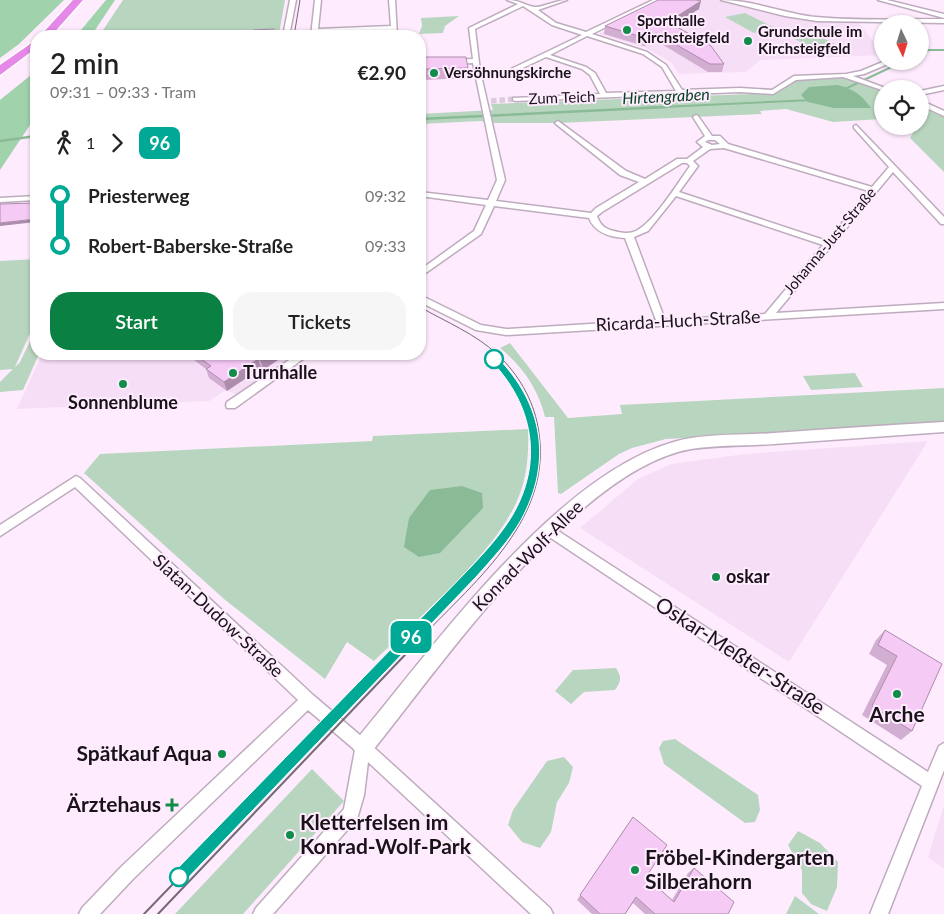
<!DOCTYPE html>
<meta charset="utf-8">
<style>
body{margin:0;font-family:Lato,sans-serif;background:#f6f6f6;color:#222;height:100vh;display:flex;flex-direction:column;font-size:19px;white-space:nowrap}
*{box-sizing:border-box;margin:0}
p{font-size:16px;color:#767676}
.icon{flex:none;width:28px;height:28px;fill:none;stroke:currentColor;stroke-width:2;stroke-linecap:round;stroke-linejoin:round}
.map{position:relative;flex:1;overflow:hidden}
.drawer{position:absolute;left:30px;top:30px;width:396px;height:330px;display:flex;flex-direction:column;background:#fff;border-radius:20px;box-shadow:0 1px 4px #0004}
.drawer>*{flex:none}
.badge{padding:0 10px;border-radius:8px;font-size:18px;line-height:32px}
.needle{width:32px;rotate:176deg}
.tools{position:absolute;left:874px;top:15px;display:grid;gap:10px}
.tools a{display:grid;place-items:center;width:55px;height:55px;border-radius:50%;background:#fff;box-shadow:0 1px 4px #0004;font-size:25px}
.map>.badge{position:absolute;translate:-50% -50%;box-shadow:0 0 0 2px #fff}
.legs{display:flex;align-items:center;gap:8px;height:55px;padding:0 20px;font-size:16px}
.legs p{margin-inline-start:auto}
.headline{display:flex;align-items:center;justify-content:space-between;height:85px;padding:0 20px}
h1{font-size:28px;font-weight:600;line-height:38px}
.action{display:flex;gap:10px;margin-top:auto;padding:10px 20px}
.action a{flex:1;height:58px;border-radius:20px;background:#0b8043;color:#fff;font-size:20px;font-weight:600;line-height:58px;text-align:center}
.action a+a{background:#f6f6f6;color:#222}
ul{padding:0 20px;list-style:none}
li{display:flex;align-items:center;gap:18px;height:50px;font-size:19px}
li i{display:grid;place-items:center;width:8px;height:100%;margin:0 6px;background:currentColor}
li i::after{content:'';width:12px;height:12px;margin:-6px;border:4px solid;border-radius:50%;background:#fff}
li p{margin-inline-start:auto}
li:first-child i{background:linear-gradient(#0000 50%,currentColor 0)}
li:last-child i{background:linear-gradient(currentColor 50%,#0000 0)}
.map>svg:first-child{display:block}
.built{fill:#f6def6}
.green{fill:#b8d6bf}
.forest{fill:#a0d2ac}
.water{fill:#8abb96}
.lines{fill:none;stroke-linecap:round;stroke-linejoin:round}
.stream-far1{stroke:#8abb96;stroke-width:2}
.stream{stroke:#8abb96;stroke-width:2.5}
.minor-tunnel{stroke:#dccbdc;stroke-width:5.5;stroke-dasharray:5.5 3;stroke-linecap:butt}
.minor-casing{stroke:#beacbe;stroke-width:3}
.tertiary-casing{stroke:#beacbe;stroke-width:3}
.motorway-casing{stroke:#fff;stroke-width:3}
.minor{fill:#fff;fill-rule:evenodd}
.tertiary{fill:#fff;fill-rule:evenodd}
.motorway{fill:#e588e7;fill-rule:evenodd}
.tram-far1{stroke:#746974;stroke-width:1}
.tram{stroke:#746974;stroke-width:2}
.wall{fill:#d3aed3}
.shaded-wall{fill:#ac8dac}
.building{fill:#f5caf5;stroke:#ac8dac}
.line-1{fill:#00a995;stroke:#fff}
.poi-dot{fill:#108d49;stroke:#feecfe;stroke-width:2}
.stop-1-dot{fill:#fff;stroke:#00a995;stroke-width:2.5}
.labels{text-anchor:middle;stroke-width:4;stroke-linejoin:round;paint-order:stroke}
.far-poi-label{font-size:15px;font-weight:bold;fill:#191319;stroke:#feecfe;text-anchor:start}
.far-street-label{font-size:15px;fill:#191319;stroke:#feecfe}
.far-water-label{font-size:16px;font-style:italic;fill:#074220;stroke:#feecfe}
.street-label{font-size:18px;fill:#191319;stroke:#feecfe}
.poi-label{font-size:18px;font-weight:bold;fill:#191319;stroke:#feecfe;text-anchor:start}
.near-street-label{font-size:21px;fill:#191319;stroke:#feecfe}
.near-poi-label{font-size:21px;font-weight:bold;fill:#191319;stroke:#feecfe;text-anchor:end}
</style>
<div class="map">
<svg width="944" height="914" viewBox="0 0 944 914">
<rect width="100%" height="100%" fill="#feecfe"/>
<path class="built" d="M 667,0 L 717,0 L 799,18 L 857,21 L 882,52 L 882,55 L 760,60 L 746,72 L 679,74 L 672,63 L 646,48 L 599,34 Z
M 42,354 L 295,354 L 236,394 L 226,390 L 209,401 L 17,409 Z
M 928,441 L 789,662 L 580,528 L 638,479 L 671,464 L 745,454 Z
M 944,805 L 944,869 L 928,857 Z"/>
<path class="green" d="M 123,0 L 285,0 L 279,34 L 275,35 L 99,36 Z
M 745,13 L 775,28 L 754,33 L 725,17 Z
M 459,16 L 445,26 L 443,33 L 419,34 L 422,26 L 421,18 Z
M 804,29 L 837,45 L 816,50 L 783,33 Z
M 839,77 L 882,90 L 882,119 L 833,122 L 786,109 L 760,111 L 762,114 L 558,123 L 489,123 L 481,121 L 420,124 L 420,114 L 493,110 L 491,104 L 777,93 L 798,79 Z
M 920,104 L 944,116 L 944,172 L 910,138 L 914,131 L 904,126 L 920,126 Z
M 36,259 L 36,320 L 14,369 L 0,370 L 0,261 Z
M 36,329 L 36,354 L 39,354 L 23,390 L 0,392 L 0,382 L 20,362 Z
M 510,343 L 568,418 L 622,414 L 620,405 L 944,388 L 944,424 L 666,439 L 632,448 L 619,454 L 561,494 L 558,493 L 554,417 L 545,417 C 538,388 522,366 500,348 Z
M 855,373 L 863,387 L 811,390 L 803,376 Z
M 528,429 C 529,455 527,480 516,503 C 492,556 416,620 374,661 L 347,642 L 325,679 L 224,599 L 84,473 L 100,454 L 372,441 L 373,436 Z
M 616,668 C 622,677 621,682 615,690 L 584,692 L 571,704 L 555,691 L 573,670 Z
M 675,739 L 758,795 L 760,810 L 755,822 L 745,823 L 664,764 L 659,748 L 663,741 Z
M 564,757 L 573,767 L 569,783 L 557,802 L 551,832 L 540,848 L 522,842 L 508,825 L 513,810 L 547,761 Z
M 312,769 L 344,801 L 243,914 L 175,914 Z
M 798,831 L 820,843 L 838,862 L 837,887 L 827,911 L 811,904 L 802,893 L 802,870 L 788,845 Z
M 795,896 L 819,914 L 786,914 Z"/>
<path class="forest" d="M 0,0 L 64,0 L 19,44 L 0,58 Z
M 106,0 L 115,0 L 91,36 L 76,36 Z
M 36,71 L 36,116 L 0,170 L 0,100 Z"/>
<path class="water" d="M 837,85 C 852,88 862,95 871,108 L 834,108 L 808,102 L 801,95 L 809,87 Z
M 462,486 L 482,493 L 483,508 L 440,553 L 419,557 L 404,547 L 409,518 L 430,490 Z"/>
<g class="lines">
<path class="stream-far1" d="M 920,54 L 929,50 L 944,50
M 845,89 L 904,61
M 641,108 L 813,100"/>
<path class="stream" d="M 420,119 L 667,107
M 0,141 L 36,136"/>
<path class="minor-tunnel" d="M 491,101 L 515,99"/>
<defs>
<path id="minor" d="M 290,0 L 296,0 L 289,36 L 283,36 Z
M 315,0 L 321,0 L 318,29 L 391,26 L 389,0 L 395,0 L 397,36 L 391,36 L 391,30 L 317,33 L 317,36 L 311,36 Z
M 507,0 C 519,0 526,6 535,7 C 541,8 557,0 567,0 L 538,10 L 556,23 L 586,32 L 653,0 L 660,0 L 592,34 L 647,52 L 666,65 L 682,90 L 740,88 L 772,90 L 794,76 L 846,74 L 861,71 L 885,61 L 891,61 L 890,63 L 864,74 L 853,76 L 888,89 L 882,89 L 882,90 L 843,77 L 796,80 L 773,94 L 740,92 L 515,101 L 513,100 L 513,98 L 600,94 L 590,75 L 582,69 L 546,57 L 512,73 L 481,75 L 505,180 L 496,201 L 591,213 L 596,208 L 639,182 L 620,175 L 556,124 L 555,123 L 558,121 L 626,171 L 645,179 L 677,159 L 687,159 L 703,147 L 697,142 L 705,136 L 693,117 L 696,115 L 698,116 L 712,136 L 720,136 L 728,144 L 872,187 L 889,167 L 854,128 L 854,126 L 856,125 L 944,217 L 944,224 L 941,224 L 893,172 L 776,313 L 944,303 L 944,309 L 506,335 L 476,330 L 420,302 L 420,295 L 481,325 L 506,329 L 656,320 L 625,238 C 610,237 595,233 589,218 L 494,206 L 481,234 L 420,277 L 420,270 L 474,231 L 486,205 L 420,196 L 420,192 L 488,200 L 497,180 L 473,63 L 420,65 L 420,61 L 473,59 L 469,28 L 518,4 ZM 523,6 L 552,25 L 582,35 L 509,70 L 480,71 L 475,29 ZM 587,36 L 643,54 L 662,67 L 676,91 L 606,93 L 595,73 L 586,67 L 550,55 ZM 708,140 L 715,140 L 720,144 L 712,145 L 705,142 ZM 724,148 L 869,191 L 827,241 L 679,192 L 698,166 L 693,161 L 710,149 ZM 682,163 L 687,163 L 690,166 C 678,183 654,222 636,231 C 630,234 620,233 614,231 C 605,229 600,225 597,216 L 602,212 ZM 676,196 L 823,245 L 765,314 L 665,320 L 634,237 L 648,231 Z
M 721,0 C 753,0 785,14 816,17 C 857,21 903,19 944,19 L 944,23 L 817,21 L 785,16 Z
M 878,0 L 887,0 L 944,14 L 944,18 Z
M 944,86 L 944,90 L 920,95 L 920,91 Z
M 920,100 L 944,111 L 944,116 L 920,105 Z
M 36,196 L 36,200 L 0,202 L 0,198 Z
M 298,354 L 310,354 L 235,408 L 227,408 L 226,405 L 227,402 Z
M 76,476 L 80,478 L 313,695 L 368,742 L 550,908 L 553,914 L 531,914 L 368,762 L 364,795 L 357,819 L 273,914 L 253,914 L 256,908 L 344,809 L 355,750 L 308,710 L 133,879 L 100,914 L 79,914 L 82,908 L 121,867 L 298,700 L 75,487 L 0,536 L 0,525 Z
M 549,525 L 928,772 L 939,746 L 944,743 L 944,770 L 888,914 L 870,914 L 922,786 L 545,534 L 543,530 L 545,526 Z"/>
<path id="tertiary" d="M 944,422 L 944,432 C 887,436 831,440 774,444 C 747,446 718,445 691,449 C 577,469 441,666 370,754 L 363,757 L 356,754 L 353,747 L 356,740 C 434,647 566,459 691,438 C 718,434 747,435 774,433 C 831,429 887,425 944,422 Z"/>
<path id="motorway" d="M 73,0 L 83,0 L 51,36 L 40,36 Z
M 36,40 L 36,48 L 0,75 L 0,65 Z"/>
</defs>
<use href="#minor" class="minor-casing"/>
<use href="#tertiary" class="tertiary-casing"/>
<use href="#motorway" class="motorway-casing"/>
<use href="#minor" class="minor"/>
<use href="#tertiary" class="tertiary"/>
<use href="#motorway" class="motorway"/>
<path class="tram-far1" d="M 294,36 L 300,0
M 420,307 C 446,322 476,334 498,355 C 518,374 533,399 538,427 C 555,517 477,579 422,637
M 411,637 L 472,573 L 511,528 L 528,492"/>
<path class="tram" d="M 144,914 L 412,636
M 158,914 L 423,636"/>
</g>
<path class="wall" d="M 699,9 L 673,25 L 724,64 L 722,72 L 708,72 L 655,40 L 644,46 L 604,34 L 605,26 Z
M 468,68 L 468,78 L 425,80 L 425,69 Z
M 191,354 L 287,354 L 263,370 L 261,368 L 227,391 L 209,378 L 206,369 L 194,360 Z
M 885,630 L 942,664 L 912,731 L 901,740 L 862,715 L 887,665 L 869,654 L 876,640 Z
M 633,817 L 646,877 L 672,900 L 688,873 L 694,868 L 728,914 L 645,914 L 633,903 L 625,914 L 592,914 L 577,900 Z"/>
<path class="shaded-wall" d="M 701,1 L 699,9 L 666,29 L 668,22 Z
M 274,29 L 275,36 L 272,36 Z
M 656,33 L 655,40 L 644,46 L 645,38 Z
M 36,219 L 36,222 L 0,226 L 0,223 Z
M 272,354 L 287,354 L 263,370 L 261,361 Z
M 258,359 L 261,368 L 227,391 L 224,382 Z"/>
<path class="building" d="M 658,0 L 696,0 L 701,1 L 668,22 L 711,46 L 724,64 L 710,64 L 656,33 L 645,38 L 605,26 Z
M 274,29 L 272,36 L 251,36 L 253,30 Z
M 425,57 L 466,57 L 468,68 L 425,69 Z
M 36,203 L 36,219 L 0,223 L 0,204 Z
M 194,354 L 272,354 L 261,361 L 258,359 L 224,382 L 206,369 L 211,366 Z
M 885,630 L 942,664 L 912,731 L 872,706 L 897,656 L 878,645 Z
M 633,817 L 667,845 L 646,877 L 674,902 L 694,868 L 734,902 L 728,914 L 655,914 L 636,897 L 625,914 L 600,914 L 580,895 Z"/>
<path class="line-1" d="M 491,357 L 497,357 C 543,404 553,461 521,520 C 509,541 492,559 476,577 L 184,882 L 179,884 L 174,882 L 172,877 L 174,872 L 468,570 C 484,553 500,536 512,516 C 544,462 533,404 491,361 Z"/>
<g class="poi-dot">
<circle cx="627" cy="30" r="5"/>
<circle cx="748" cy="41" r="5"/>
<circle cx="434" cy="73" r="5"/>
<circle cx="233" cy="373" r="5"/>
<circle cx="123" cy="384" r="5"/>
<circle cx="716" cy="577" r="5"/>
<circle cx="897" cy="694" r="5"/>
<circle cx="222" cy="754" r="5"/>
<path d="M169.5 797.5h5v5h5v5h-5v5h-5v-5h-5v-5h5z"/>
<circle cx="290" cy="835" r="5"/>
<circle cx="635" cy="870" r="5"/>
</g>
<g class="stop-1-dot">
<circle cx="494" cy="359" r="9"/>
<circle cx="179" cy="877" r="9"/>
</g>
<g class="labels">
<g class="far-poi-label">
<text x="637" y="26">Sporthalle<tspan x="637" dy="17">Kirchsteigfeld</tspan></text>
<text x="758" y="37">Grundschule im<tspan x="758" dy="17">Kirchsteigfeld</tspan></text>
<text x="444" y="78">Versöhnungskirche</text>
</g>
<g class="far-street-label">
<text transform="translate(562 98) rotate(-2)" y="5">Zum Teich</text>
<text transform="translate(830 241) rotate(-50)" y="5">Johanna-Just-Straße</text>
</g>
<g class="far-water-label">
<text transform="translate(666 96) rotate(-3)" y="6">Hirtengraben</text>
</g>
<g class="street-label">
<text transform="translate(678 321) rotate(-3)" y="6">Ricarda-Huch-Straße</text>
<text transform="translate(528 556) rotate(-45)" y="6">Konrad-Wolf-Allee</text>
<text transform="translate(218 616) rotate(43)" y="6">Slatan-Dudow-Straße</text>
</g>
<g class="poi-label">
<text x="243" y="379">Turnhalle</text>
<text x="123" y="409" text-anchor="middle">Sonnenblume</text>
<text x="726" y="583">oskar</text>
</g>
<g class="near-street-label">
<text transform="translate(740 656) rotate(33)" y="7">Oskar-Meßter-Straße</text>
</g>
<g class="near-poi-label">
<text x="897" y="722" text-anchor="middle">Arche</text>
<text x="212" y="761">Spätkauf Aqua</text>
<text x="161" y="812">Ärztehaus</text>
<text x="300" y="830" text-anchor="start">Kletterfelsen im<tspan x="300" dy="24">Konrad-Wolf-Park</tspan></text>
<text x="645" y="865" text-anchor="start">Fröbel-Kindergarten<tspan x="645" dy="24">Silberahorn</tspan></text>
</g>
</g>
</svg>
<div class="tools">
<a><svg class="needle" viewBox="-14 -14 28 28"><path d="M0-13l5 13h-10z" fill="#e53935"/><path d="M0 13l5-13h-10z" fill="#767676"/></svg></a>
<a><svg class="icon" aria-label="locate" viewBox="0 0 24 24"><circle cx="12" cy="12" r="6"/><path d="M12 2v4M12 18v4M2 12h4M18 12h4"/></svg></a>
</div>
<b class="badge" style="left:411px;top:637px;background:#00a995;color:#fff">96</b>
<section class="drawer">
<div class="headline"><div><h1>2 min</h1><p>09:31 – 09:33 · Tram</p></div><b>€2.90</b></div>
<div class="legs"><svg class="icon" aria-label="walk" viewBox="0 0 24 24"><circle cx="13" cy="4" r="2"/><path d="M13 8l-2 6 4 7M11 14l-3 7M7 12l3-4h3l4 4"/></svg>1<svg class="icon" aria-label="forward" viewBox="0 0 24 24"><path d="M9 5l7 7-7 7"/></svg><b class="badge" style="background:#00a995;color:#fff">96</b></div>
<ul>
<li><i style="color:#00a995"></i><b>Priesterweg</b><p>09:32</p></li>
<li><i style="color:#00a995"></i><b>Robert-Baberske-Straße</b><p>09:33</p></li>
</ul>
<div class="action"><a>Start</a><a>Tickets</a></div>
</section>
</div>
